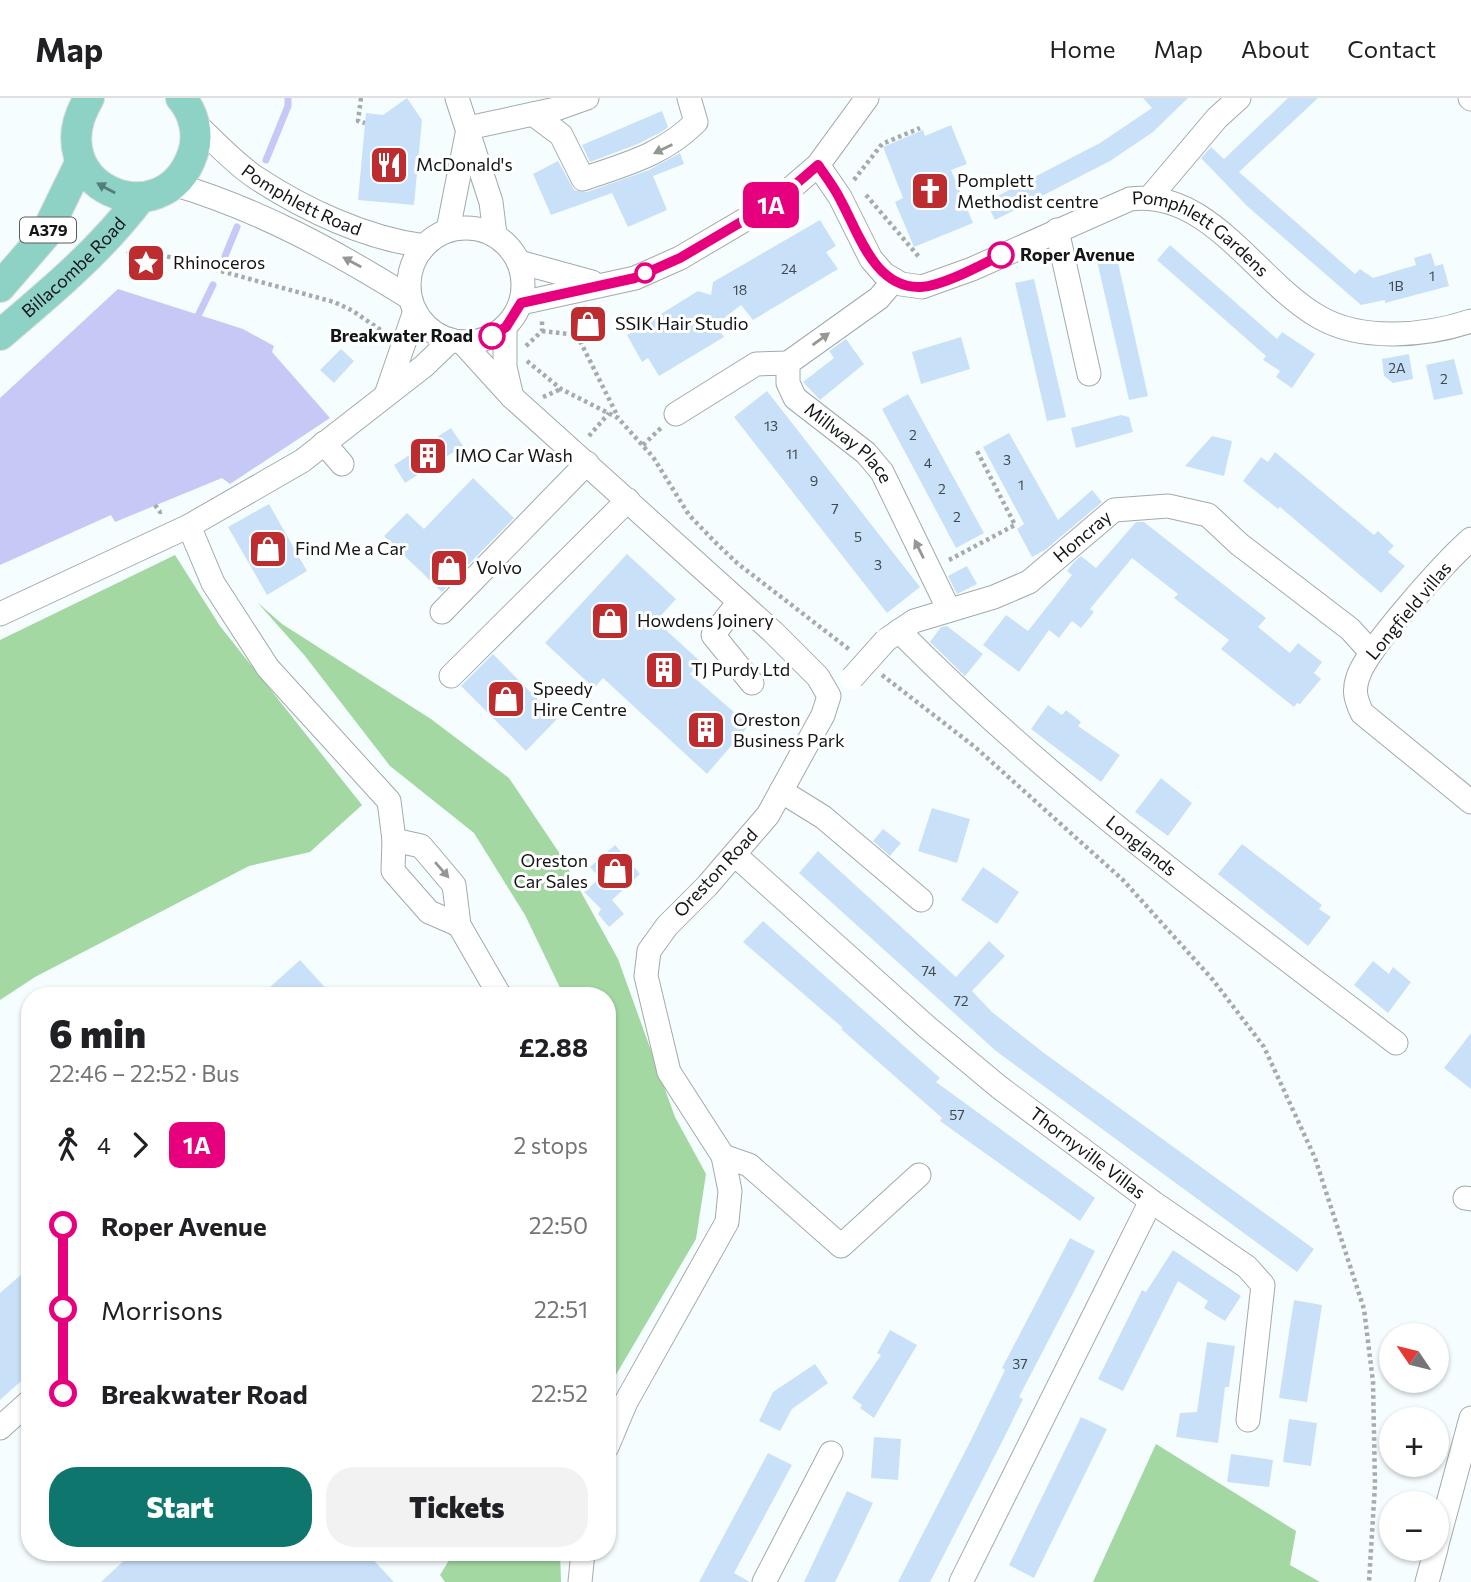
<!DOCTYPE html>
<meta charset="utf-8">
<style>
body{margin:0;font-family:Commissioner,sans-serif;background:#f2f2f2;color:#202124;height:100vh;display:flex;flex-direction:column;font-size:26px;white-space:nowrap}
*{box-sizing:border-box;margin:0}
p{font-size:23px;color:#757577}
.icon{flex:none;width:38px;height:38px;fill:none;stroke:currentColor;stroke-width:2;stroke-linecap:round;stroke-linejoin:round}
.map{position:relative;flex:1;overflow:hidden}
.panel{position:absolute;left:21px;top:889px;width:595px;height:574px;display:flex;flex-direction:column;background:#fff;border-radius:28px;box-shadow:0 2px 5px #0004}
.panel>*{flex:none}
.badge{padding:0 14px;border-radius:10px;font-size:24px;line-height:46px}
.needle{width:46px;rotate:305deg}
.tools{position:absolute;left:1379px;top:1225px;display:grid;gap:14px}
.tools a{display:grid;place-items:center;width:70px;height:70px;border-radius:50%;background:#fff;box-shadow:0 2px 5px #0004;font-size:35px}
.map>.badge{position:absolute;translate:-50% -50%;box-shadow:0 0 0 4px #fff}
.legs{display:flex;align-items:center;gap:10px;height:77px;padding:0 28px;font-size:23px}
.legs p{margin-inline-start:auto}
.summary{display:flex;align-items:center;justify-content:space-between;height:119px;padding:0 28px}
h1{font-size:38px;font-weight:800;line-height:52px}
.button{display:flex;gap:14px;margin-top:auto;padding:14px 28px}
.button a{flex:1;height:80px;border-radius:28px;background:#0f766e;color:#fff;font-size:28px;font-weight:800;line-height:80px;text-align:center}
.button a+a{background:#f2f2f2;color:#202124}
ul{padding:0 28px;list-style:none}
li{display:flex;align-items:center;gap:24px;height:84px;font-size:26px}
li i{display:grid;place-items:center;width:10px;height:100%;margin:0 9px;background:currentColor}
li i::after{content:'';width:18px;height:18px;margin:-9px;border:5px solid;border-radius:50%;background:#fff}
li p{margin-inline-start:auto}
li:first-child i{background:linear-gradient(#0000 50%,currentColor 0)}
li:last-child i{background:linear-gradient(currentColor 50%,#0000 0)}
header{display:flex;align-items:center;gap:42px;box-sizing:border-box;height:98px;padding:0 35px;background:#fff;border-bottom:2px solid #e0e0e0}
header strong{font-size:33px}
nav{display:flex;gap:38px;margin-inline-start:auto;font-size:24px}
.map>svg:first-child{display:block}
.green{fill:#a3d8a2}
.water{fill:#c6c9f5}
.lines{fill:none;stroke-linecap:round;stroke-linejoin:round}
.stream{stroke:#c6c9f5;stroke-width:7}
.building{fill:#c9e1f8}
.minor-casing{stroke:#a3aaab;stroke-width:25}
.major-casing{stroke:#d9dada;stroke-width:32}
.path{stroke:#a6abac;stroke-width:4.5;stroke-dasharray:3.5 3.5;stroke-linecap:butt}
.minor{stroke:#fff;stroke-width:23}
.major{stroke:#8ed2c6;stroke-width:30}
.minor-bridge-casing{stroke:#a3aaab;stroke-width:25;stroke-linecap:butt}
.minor-bridge{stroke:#fff;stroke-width:23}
.oneway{fill:#959696}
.oneway2{fill:#577d77}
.line-1-casing{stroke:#fff;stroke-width:16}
.line-1{stroke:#e6007e;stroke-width:10}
.stop-1-dot{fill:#fff;stroke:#e6007e;stroke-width:3.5}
.labels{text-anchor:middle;stroke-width:6;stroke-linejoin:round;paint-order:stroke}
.number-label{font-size:14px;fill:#40484e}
.shield{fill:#fff;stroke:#5a5b5c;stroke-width:2}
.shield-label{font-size:16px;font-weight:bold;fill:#131516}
.poi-label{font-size:18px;fill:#131516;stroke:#fff;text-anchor:start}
.street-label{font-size:18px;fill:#131516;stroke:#fff}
.stop-label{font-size:18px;font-weight:bold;fill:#131516;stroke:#fff;text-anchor:start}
</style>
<header>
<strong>Map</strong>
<nav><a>Home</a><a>Map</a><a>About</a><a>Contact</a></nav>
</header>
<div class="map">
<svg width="1471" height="1484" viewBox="0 0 1471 1484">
<rect width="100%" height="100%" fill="#f6fdff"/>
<path class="green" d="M 175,457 L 220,528 L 362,707 L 310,754 L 249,768 L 35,879 L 0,902 L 0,542 Z
M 257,504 L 282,526 L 431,621 L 509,680 L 560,756 L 618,861 L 675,1019 L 706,1076 L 696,1141 L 607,1292 L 607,1177 L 614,1165 L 607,1146 L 607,898 L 564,898 L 525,817 L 474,735 L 390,668 L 305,558 Z
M 1156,1346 L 1296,1433 L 1290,1467 L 1320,1484 L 1093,1484 Z
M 454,1454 L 560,1454 L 561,1484 L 445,1484 L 440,1477 Z"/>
<path class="water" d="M 118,191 L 243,231 L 274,248 L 272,254 L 330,320 L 230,386 L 222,380 L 115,424 L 111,417 L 0,467 L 0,300 Z"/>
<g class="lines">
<path class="stream" d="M 266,62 L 288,8 L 288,0
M 225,158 L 237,129
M 195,224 L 213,187"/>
</g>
<path class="building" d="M 407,0 L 422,22 L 414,107 L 358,102 L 366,15 L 383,17 Z
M 1143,0 L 1188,0 L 1153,34 L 1110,63 L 995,122 L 986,104 L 1100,45 L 1152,10 Z
M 1288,0 L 1318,0 L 1239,74 L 1355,176 L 1360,171 L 1373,180 L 1416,167 L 1414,160 L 1431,155 L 1435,168 L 1443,166 L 1449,188 L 1385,205 L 1385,202 L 1361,207 L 1247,108 L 1201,60 L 1211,49 L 1224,61 Z
M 662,13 L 668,29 L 663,33 L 638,46 L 590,64 L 582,47 Z
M 951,27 L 967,66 L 951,72 L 973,125 L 914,149 L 895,104 L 903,100 L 883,49 L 923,32 L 925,38 Z
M 680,55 L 684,66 L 653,78 L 667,112 L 628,129 L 612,95 L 551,117 L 533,76 L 558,63 L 574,92 L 587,94 L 649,72 Z
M 820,122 L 836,148 L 826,154 L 838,171 L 753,222 L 741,207 L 715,227 L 724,239 L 659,278 L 648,260 L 642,264 L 627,237 L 698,193 L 711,197 L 713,184 Z
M 1170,147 L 1277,241 L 1282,234 L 1315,256 L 1292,290 L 1276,279 L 1280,273 L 1263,262 L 1266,258 L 1157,162 Z
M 1117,160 L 1148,298 L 1129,302 L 1097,163 Z
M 1034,181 L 1066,319 L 1047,323 L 1015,185 Z
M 961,239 L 970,271 L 921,286 L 912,254 Z
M 846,241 L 864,266 L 820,302 L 803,284 L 834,260 L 829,253 Z
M 341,251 L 354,263 L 334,285 L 320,272 Z
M 1409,256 L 1413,281 L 1393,285 L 1384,278 L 1382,261 Z
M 1454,261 L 1463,296 L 1434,302 L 1426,267 Z
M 767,293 L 920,489 L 887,515 L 734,319 Z
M 908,296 L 984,435 L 956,450 L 882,311 Z
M 1121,317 L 1129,319 L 1133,334 L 1076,350 L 1071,330 Z
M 451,330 L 463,348 L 405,385 L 394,367 Z
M 1009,335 L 1058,422 L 1092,392 L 1102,404 L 1045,452 L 1032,459 L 1017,431 L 1024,426 L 983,349 Z
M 1212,338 L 1232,343 L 1224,378 L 1185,368 Z
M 1275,354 L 1374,437 L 1378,433 L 1394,448 L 1388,454 L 1405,468 L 1381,495 L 1280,409 L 1278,411 L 1243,383 L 1261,359 L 1268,364 Z
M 473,380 L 514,420 L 442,494 L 384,438 L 407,415 L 424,431 Z
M 269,406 L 307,473 L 267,497 L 228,429 Z
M 1136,424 L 1144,424 L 1266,520 L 1258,529 L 1290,555 L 1298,545 L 1322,564 L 1314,575 L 1321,581 L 1300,606 L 1297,605 L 1294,609 L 1221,551 L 1229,542 L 1174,500 L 1178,496 L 1132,460 L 1090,511 L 1094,514 L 1081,530 L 1072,523 L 1059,540 L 1049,532 L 1019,574 L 983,547 L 1006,517 L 1028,533 L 1072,477 L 1067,473 L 1074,464 L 1081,458 L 1096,470 Z
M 627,456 L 676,501 L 656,523 L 701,564 L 690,576 L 749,627 L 707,676 L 603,580 L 594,590 L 545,545 Z
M 967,468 L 977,486 L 957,496 L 948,478 Z
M 947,528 L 983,556 L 965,578 L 930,544 L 941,529 Z
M 493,556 L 557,621 L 526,653 L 461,588 Z
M 1048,607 L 1062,617 L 1066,612 L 1081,624 L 1078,628 L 1120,657 L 1101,684 L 1031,631 Z
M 1161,680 L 1192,705 L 1168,738 L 1135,714 Z
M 932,710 L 970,721 L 957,765 L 918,753 Z
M 883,731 L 901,745 L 890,758 L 873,743 Z
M 1242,746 L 1322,807 L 1319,811 L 1331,819 L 1308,848 L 1218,776 Z
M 615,747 L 640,776 L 612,802 L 624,816 L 609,829 L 598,816 L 601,811 L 584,794 L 600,780 L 590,769 Z
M 818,753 L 956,879 L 989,843 L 1005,858 L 972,893 L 992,914 L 1044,955 L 1314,1151 L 1297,1174 L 996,953 L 799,775 Z
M 983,769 L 1019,794 L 997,826 L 961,802 Z
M 763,823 L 940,980 L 936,984 L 1095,1100 L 1080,1123 L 940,1023 L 942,1020 L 841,931 L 843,930 L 743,844 Z
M 300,862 L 333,898 L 260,898 Z
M 1373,863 L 1389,876 L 1393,869 L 1411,884 L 1388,915 L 1354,887 Z
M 1471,935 L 1471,991 L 1444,970 Z
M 1070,1140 L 1095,1153 L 1019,1299 L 1023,1301 L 1005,1338 L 930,1484 L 898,1484 L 971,1342 L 1005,1272 L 1002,1270 Z
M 1173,1152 L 1241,1198 L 1225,1223 L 1204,1210 L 1208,1203 L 1178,1183 L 1123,1293 L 1098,1281 L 1142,1192 L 1146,1194 Z
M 30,1169 L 30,1275 L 0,1302 L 0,1195 Z
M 1294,1202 L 1322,1207 L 1307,1304 L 1279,1300 Z
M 890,1232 L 917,1247 L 874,1320 L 860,1310 L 862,1307 L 852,1300 L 881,1257 L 877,1255 Z
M 1207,1244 L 1235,1248 L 1229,1289 L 1225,1289 L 1218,1345 L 1176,1339 L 1180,1315 L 1197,1314 Z
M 815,1266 L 828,1285 L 792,1311 L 780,1333 L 759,1323 L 773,1294 Z
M 1081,1319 L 1107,1331 L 1034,1480 L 1009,1467 Z
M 1289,1321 L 1317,1325 L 1311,1368 L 1283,1364 Z
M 874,1339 L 901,1341 L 898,1382 L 871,1380 Z
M 768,1355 L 792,1367 L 734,1475 L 750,1484 L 699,1484 Z
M 1231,1356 L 1273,1362 L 1269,1389 L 1227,1384 Z
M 847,1393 L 873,1405 L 845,1464 L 835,1484 L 804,1484 Z
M 133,1454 L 366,1454 L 394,1484 L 101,1484 Z"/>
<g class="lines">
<defs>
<g id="minor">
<path d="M 457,0 L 491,104 L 495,137"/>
<path d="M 1470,0 L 1471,1"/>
<path d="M 533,16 L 561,37 L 583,81 C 626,66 663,57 696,24 L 689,0"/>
<path id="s1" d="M 195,25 C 214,43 233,64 255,79 C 305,112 365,140 424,148"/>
<path d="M 468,30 L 556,11 L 587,0"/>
<path id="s2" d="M 818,67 L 840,99 L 871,161 L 884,176 L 901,186 L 922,189 L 972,171 L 1130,101 C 1210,91 1256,183 1319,219 C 1362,244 1426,238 1471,223"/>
<path d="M 173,86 C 258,111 335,153 410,200"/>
<path d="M 1151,98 L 1217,20 L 1239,0"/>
<circle cx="466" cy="187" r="57"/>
<path d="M 448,132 L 467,36"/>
<path d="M 1057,132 L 1089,276"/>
<path d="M 519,164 L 592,184"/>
<path id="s3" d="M 894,182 L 879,200 L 788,265 L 788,285 L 795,300 L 866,355 L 882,374 L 949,512"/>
<path d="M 521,205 L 635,180 L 680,160 L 775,104 L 818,67 L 867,0"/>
<path d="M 505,229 L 505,269 L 512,299"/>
<path d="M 462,244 L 512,299 L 773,534 L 818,579 L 829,598 L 823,617 L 768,717 L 707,788 L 667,828 L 649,853 L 646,878 L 669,974 L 723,1058 L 730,1093 L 727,1124 L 626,1304 L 607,1349"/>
<path d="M 387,294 L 415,213"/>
<path d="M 676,316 L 756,266 L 788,265"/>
<path d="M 324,345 L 342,366"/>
<path d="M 189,428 L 213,485 L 268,570 L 389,703 L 394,742 L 393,773 L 429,814 L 459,827"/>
<path d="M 1471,441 C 1446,463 1367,550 1358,579 C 1353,593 1356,602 1362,615 L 1471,704"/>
<path d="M 739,504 L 713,537 L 752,585"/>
<path d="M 442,514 L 587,365"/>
<path d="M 0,516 L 189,428 L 302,363 L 424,268 L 451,242"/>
<path id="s4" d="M 899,533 C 1051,687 1225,814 1396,945"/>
<path id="s5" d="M 889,540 L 914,523 L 994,499 L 1029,484 L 1114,412 L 1168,408 L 1208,417 L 1239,446 L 1350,531 L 1370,553"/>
<path d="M 451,578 L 628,402"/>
<path d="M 781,693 L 823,719 L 921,802"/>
<path d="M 394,742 L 421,748 L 454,787 L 459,827 L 500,898"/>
<path id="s6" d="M 735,757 L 927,929 L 999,989 L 1151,1103 L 1247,1169 L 1263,1187 L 1248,1322"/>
<path d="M 723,1058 L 749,1067 L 841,1148 L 919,1077"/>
<path d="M 1465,1100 L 1471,1101"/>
<path d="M 0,1330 L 30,1303"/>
<path d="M 1437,1446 L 1471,1320"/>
<path d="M 580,1484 L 583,1454"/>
<path d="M 764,1484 L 831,1355"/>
<path d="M 961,1484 L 1151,1103"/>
<path d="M 1427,1484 L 1436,1451"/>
</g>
<g id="major">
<path d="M 89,0 C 36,88 164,142 193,55 C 199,36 194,15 181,0"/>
<path d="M 0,189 L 45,137 L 80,65"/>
<path id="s7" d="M 0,237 C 51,194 101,152 141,99"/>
</g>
</defs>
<use href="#minor" class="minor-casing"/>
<use href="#major" class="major-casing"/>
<path class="path" d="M 361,0 L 358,23 L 365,25
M 854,82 L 882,46 L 920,30
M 866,97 L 919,159
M 127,156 L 140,151 L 334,204 L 353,213 L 385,235
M 542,233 L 577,237 L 618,319
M 526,248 L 542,233 L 542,222
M 527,263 L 561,291 L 618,320 L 653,359 L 689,417 L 716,445 L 737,465 L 850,552
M 543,299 L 561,291
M 589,338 L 609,315
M 643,347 L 662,329
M 155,407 L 160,414 L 165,413
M 949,462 L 1015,427 L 976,351
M 882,577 L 975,649 L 1123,782 L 1213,882 L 1264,949 L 1315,1060 L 1364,1211 L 1373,1284 L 1375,1387 L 1369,1484"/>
<use href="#minor" class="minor"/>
<use href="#major" class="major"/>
<defs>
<path id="minor-bridge" d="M 852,580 L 886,542"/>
</defs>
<use href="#minor-bridge" class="minor-bridge-casing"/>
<use href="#minor-bridge" class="minor-bridge"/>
</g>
<defs><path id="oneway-solid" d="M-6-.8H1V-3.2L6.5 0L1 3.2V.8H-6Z" transform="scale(1.75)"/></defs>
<g class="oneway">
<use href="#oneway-solid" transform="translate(663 51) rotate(154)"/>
<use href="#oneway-solid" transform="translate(352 164) rotate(-152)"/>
<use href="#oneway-solid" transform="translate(821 241) rotate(-36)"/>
<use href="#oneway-solid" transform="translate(919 451) rotate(-116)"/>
<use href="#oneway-solid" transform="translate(442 772) rotate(49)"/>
</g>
<use class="oneway2" href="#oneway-solid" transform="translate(106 90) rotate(-151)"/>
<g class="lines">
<defs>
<path id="line-1" d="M 492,238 L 506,229 L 521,205 L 635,180 L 680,160 L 775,104 L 818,67 C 826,79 835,90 841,103 C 859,136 875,191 921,189 C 943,188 981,167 1001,157"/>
</defs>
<use href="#line-1" class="line-1-casing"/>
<use href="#line-1" class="line-1"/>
</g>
<defs>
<symbol id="restaurant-square" viewBox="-11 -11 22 22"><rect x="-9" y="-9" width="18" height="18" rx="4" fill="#bd2d2f" stroke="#fff"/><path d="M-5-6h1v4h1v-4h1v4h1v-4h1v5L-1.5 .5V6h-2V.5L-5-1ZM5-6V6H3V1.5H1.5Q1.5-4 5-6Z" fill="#fff"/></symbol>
<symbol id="church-square" viewBox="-11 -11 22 22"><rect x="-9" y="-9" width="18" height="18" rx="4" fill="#bd2d2f" stroke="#fff"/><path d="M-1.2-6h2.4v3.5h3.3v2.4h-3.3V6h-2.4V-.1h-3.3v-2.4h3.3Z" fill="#fff"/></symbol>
<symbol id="sight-square" viewBox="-11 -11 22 22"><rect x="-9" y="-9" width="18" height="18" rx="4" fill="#bd2d2f" stroke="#fff"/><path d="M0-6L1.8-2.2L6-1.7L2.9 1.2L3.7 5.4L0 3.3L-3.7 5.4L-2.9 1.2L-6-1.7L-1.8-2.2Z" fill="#fff"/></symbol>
<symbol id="shop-square" viewBox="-11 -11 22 22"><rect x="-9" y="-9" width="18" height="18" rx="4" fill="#bd2d2f" stroke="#fff"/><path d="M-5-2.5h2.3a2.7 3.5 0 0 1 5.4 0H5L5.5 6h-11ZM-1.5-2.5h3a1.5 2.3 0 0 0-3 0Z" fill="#fff"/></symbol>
<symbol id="building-square" viewBox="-11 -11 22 22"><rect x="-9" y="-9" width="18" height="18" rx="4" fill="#bd2d2f" stroke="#fff"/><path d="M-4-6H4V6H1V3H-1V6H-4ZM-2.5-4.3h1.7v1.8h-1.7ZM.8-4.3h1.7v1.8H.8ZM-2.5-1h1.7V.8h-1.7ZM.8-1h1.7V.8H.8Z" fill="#fff"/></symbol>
</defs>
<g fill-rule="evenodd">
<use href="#restaurant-square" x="367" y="45" width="44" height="44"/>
<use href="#church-square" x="908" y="71" width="44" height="44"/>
<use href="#sight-square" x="124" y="143" width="44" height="44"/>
<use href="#shop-square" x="566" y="204" width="44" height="44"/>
<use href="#building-square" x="406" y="336" width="44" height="44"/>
<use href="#shop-square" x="246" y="429" width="44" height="44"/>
<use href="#shop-square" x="427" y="448" width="44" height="44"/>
<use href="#shop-square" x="588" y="501" width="44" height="44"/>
<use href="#building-square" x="642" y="550" width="44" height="44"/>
<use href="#shop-square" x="484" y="579" width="44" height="44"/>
<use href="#building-square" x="684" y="610" width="44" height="44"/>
<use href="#shop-square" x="593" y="751" width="44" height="44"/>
</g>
<g class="stop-1-dot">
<circle cx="1001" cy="157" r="12"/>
<circle cx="645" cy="175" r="9"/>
<circle cx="492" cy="238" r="12"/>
</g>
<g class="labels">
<g class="number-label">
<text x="789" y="176">24</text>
<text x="1432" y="183">1</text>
<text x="1396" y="193">1B</text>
<text x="740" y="197">18</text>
<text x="1397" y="275">2A</text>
<text x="1444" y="286">2</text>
<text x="771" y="333">13</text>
<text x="913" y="342">2</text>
<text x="792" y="361">11</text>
<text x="1007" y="367">3</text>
<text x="928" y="370">4</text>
<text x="814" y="388">9</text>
<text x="1021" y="392">1</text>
<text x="942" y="396">2</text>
<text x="835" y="416">7</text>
<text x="957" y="424">2</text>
<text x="858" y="444">5</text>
<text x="878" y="472">3</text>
<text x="929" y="878">74</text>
<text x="961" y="908">72</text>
<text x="957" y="1022">57</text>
<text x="1020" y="1271">37</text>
</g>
<rect class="shield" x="20" y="119.5" width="56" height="25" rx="5"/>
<g class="shield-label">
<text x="48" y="138">A379</text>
</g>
<g class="poi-label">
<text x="416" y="73">McDonald's</text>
<text x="957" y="89">Pomplett<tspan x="957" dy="21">Methodist centre</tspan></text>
<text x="173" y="171">Rhinoceros</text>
<text x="615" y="232">SSIK Hair Studio</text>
<text x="455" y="364">IMO Car Wash</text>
<text x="295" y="457">Find Me a Car</text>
<text x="476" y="476">Volvo</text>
<text x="637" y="529">Howdens Joinery</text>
<text x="691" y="578">TJ Purdy Ltd</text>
<text x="533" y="597">Speedy<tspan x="533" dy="21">Hire Centre</tspan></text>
<text x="733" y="628">Oreston<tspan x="733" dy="21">Business Park</tspan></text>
<text x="588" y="769" text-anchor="end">Oreston<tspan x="588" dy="21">Car Sales</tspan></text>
</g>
<g class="street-label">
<text dy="6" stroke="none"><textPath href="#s1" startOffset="133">Pomphlett Road</textPath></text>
<text dy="6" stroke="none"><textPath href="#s2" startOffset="476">Pomphlett Gardens</textPath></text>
<text dy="6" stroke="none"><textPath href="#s7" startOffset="100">Billacombe Road</textPath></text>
<text dy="6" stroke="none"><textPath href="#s3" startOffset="242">Millway Place</textPath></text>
<text dy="6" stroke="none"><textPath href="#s5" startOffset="222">Honcray</textPath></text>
<text transform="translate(1409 513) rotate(-50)" y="6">Longfield villas</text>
<text dy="6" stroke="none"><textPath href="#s4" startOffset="324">Longlands</textPath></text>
<text transform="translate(716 775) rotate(-47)" y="6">Oreston Road</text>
<text dy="6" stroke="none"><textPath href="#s6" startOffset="462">Thornyville Villas</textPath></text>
</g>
<g class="stop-label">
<text x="1020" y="163">Roper Avenue</text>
<text x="473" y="244" text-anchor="end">Breakwater Road</text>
</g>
</g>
</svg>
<div class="tools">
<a><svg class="needle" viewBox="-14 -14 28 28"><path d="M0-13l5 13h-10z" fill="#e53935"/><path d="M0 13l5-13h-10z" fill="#757577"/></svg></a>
<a>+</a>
<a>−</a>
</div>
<b class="badge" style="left:771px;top:107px;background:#e6007e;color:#fff">1A</b>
<section class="panel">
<div class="summary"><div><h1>6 min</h1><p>22:46 – 22:52 · Bus</p></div><b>£2.88</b></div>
<div class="legs"><svg class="icon" aria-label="walk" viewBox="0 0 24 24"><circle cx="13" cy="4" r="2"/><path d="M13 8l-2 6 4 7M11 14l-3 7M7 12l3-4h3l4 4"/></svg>4<svg class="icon" aria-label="forward" viewBox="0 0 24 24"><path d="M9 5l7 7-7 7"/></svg><b class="badge" style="background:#e6007e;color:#fff">1A</b><p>2 stops</p></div>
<ul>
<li><i style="color:#e6007e"></i><b>Roper Avenue</b><p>22:50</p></li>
<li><i style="color:#e6007e"></i><span>Morrisons</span><p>22:51</p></li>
<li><i style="color:#e6007e"></i><b>Breakwater Road</b><p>22:52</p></li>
</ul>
<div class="button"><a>Start</a><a>Tickets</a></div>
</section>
</div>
